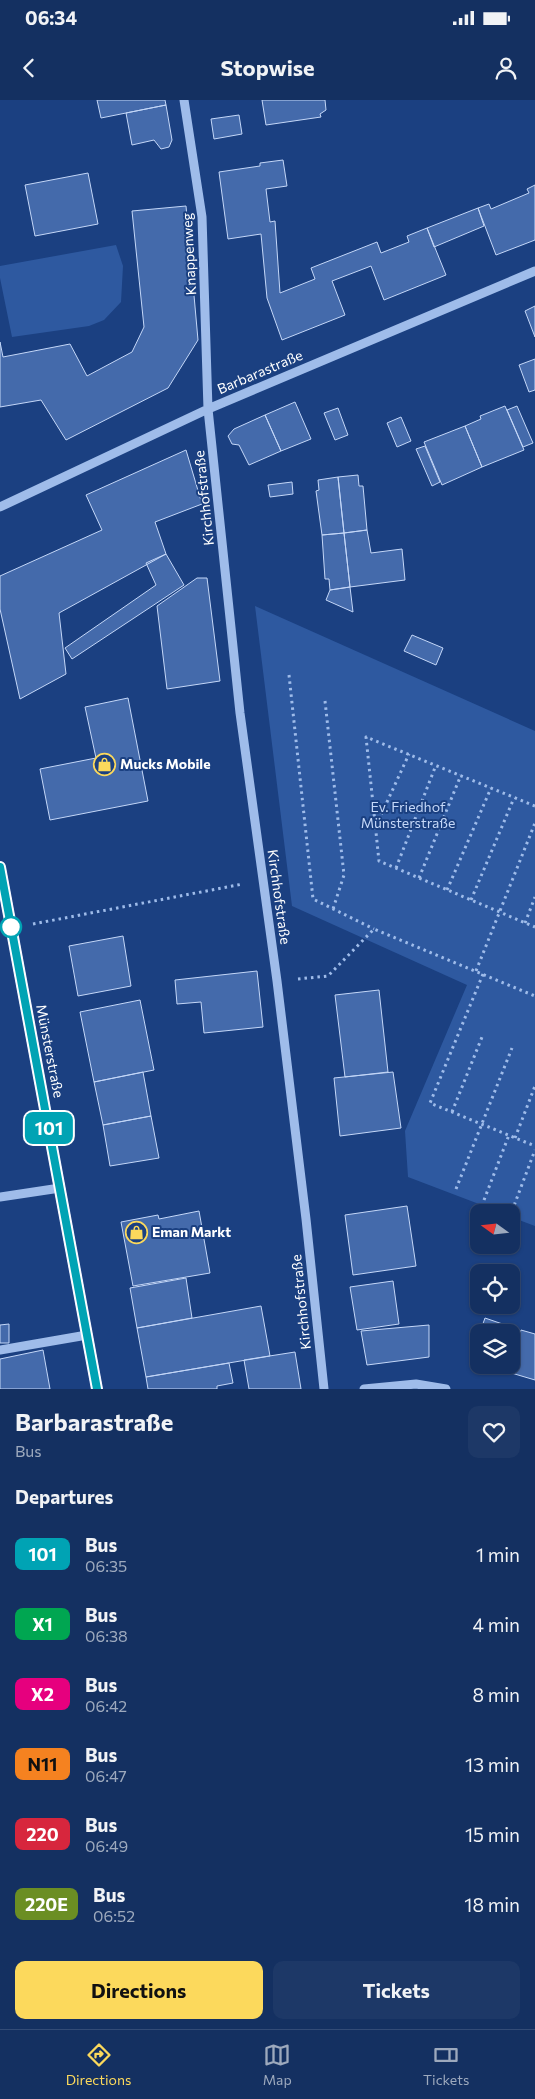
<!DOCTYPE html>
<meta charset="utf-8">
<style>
body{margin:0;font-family:Commissioner,sans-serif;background:#1d3867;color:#f1f3f6;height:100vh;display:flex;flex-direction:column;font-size:19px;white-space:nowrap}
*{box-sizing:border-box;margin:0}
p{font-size:16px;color:#9da9bd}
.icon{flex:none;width:28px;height:28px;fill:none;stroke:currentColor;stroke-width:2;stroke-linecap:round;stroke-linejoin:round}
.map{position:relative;height:1289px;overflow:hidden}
.side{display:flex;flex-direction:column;background:#143061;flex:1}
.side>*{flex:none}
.badge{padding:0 10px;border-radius:8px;font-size:18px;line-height:32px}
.needle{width:32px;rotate:285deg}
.tools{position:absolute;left:470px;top:1104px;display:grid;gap:10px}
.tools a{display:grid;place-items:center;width:50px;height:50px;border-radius:10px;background:#143061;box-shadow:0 1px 4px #0004,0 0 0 1px #334b76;font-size:25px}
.map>.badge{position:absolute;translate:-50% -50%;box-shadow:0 0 0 2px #fff}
h2{padding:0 15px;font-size:19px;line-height:45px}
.round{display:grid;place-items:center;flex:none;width:52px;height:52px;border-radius:10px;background:#1d3867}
.head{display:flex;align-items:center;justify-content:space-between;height:85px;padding:0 15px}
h1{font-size:24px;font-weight:700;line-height:38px}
.action{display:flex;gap:10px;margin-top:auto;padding:10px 15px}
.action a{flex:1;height:58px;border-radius:10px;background:#fcd95c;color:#111;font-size:20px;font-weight:700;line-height:58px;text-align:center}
.action a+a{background:#1d3867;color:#f1f3f6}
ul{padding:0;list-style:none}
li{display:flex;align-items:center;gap:15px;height:70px;padding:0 15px}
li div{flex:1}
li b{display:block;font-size:19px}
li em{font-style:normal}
li .badge{min-width:55px;font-weight:700;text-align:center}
.status{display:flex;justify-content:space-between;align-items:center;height:35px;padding:0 25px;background:#143061;direction:ltr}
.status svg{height:14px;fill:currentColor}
header{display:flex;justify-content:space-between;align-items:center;height:65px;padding:0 15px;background:#143061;font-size:22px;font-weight:700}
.tabs{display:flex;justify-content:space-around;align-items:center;height:70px;border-top:1px solid #334b76;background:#143061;font-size:14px;color:#9da9bd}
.tabs a{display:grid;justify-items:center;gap:2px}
.tabs .on{color:#fcd95c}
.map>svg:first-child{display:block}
.green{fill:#2e59a0}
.building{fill:#446aab;stroke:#c4d7f8}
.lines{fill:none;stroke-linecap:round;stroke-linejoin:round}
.path{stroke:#9fbcea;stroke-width:3;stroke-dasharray:2.5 4;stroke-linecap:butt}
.minor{stroke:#9fbcea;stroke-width:9}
.major{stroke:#e3ecfe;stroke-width:12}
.line-casing{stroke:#fff;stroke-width:11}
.line{stroke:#00a3b4;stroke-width:8}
.stop-dot{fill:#fff;stroke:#00a3b4;stroke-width:2.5}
.labels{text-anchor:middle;stroke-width:4;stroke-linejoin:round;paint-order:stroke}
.street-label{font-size:14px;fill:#fff;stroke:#1b4081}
.poi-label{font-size:14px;font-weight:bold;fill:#fff;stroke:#1b4081;text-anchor:start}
.park-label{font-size:14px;fill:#c4d7f8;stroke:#1b4081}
</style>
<div class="status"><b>06:34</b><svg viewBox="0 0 49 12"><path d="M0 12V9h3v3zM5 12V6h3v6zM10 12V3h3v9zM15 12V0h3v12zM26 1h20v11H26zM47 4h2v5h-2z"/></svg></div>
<header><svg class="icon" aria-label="back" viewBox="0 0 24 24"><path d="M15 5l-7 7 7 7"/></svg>Stopwise<svg class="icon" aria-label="person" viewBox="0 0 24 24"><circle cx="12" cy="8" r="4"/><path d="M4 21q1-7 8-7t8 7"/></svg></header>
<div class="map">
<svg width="535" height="1289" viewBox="0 0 535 1289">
<rect width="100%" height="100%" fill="#1b4081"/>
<path class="green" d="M 116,145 L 123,166 L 121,202 L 104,220 L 89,226 L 12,237 L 0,178 L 0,166 Z
M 255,506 L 535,631 L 535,1126 L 511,1117 L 511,1112 L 500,1112 L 408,1077 L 405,1031 L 467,885 L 292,806 Z"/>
<path class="building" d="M 97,0 L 165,0 L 166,5 L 101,18 Z
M 262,0 L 325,0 L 326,10 L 320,14 L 321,17 L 266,25 Z
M 166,5 L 172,40 L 169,47 L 161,49 L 154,40 L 132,45 L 126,13 Z
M 239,15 L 242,34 L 214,39 L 211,19 Z
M 283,60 L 287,86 L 266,89 L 270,122 L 275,121 L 280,193 L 315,179 L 311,168 L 377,142 L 381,153 L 409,142 L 407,136 L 427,128 L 446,175 L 384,200 L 371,166 L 332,181 L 345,215 L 282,240 L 267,198 L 261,134 L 228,139 L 219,72 L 260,66 L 260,63 Z
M 88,73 L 98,124 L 35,136 L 25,85 Z
M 535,85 L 535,140 L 496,155 L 478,108 L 489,104 L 491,109 L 529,93 L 527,89 Z
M 186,106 L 198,240 L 168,288 L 66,340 L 41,300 L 0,307 L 0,242 L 3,257 L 70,244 L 87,276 L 132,252 L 144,227 L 132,111 Z
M 478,108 L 484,126 L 434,147 L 427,128 Z
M 535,206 L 535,237 L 525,211 Z
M 535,259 L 535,290 L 529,292 L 519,265 Z
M 295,302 L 311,339 L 281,351 L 265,315 Z
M 505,306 L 524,350 L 482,367 L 465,326 L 481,319 L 480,316 Z
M 517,306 L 533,343 L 523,347 L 507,310 Z
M 338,308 L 348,335 L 335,340 L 324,313 Z
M 265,315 L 281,351 L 249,365 L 239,345 L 232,344 L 228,336 L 234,329 Z
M 401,317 L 411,341 L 397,347 L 387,323 Z
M 465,326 L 482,367 L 442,385 L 424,342 Z
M 425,346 L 440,382 L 432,386 L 416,349 Z
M 186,350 L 202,404 L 155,422 L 166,454 L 59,513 L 66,574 L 20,599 L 0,509 L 0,476 L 102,430 L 86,395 Z
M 358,375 L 359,386 L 363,386 L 367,430 L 344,433 L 338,377 Z
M 338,377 L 344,433 L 322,435 L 316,391 L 319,390 L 318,380 Z
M 292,382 L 293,394 L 270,397 L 268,385 Z
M 367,430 L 371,453 L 402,449 L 405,480 L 350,487 L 344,433 Z
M 344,433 L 350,487 L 330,490 L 329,479 L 325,479 L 322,435 Z
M 166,454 L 184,485 L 72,559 L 65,548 L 156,485 L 146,463 Z
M 197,478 L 207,478 L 220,581 L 167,589 L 157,506 Z
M 350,487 L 353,512 L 326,500 L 330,490 Z
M 412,535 L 443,548 L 436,565 L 404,551 Z
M 128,598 L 148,701 L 50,720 L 40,669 L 96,658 L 85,607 Z
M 123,836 L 131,886 L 78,896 L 69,846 Z
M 257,871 L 263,927 L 204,933 L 201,902 L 177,904 L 175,880 Z
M 379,890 L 388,972 L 345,977 L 335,895 Z
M 140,900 L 154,970 L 94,982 L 80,912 Z
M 143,972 L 151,1016 L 103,1025 L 94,982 Z
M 393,972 L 401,1028 L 340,1036 L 334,978 Z
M 151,1016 L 159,1058 L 110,1066 L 103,1025 Z
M 407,1106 L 416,1166 L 353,1175 L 345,1115 Z
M 199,1111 L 210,1173 L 133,1186 L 121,1122 L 158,1115 L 159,1119 Z
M 186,1178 L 192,1218 L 137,1228 L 130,1188 Z
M 393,1181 L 399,1224 L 357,1230 L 350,1187 Z
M 261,1206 L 270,1256 L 146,1277 L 137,1228 Z
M 485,1218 L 520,1230 L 511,1260 L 511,1232 L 480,1232 Z
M 9,1224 L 9,1243 L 0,1243 L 0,1225 Z
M 429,1225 L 429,1257 L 367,1265 L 361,1231 Z
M 521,1230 L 535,1234 L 535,1280 L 508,1272 Z
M 479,1238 L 479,1262 L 472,1259 Z
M 43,1250 L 50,1289 L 0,1289 L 0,1259 Z
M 295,1252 L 301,1289 L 249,1289 L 244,1260 Z
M 229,1263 L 233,1283 L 217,1286 L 217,1289 L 148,1289 L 146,1277 Z
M 488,1265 L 510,1265 L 508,1272 Z"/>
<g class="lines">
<path class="path" d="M 289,575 L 313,799 L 374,829
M 325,601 L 344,775 L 333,809
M 535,706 L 366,637 L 379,761 L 535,827
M 376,726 L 409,654
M 396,768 L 436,665
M 419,778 L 461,675
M 447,790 L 491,688
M 471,800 L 514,698
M 525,823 L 535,797
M 33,824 L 243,784
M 476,871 L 535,723
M 483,874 L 430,1003 L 535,1046
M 298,879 L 328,876 L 374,829 L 535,896
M 452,1012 L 482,937
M 515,1038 L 535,986
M 456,1089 L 512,948
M 484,1100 L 509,1035
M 512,1111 L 535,1050"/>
<path class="minor" d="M 184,0 L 202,117 L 208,309 L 240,613 L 277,881 L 306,1119 L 324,1289
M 0,407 L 208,309 L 535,171
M 0,1097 L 60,1088
M 0,1250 L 87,1235
M 364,1289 L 416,1284 L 446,1289"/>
<path class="major" d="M 0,767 L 97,1289"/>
</g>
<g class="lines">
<defs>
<path id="line" d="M 0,767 L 97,1289"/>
</defs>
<use href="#line" class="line-casing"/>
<use href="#line" class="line"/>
</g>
<defs>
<symbol id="shop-ring" viewBox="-11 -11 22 22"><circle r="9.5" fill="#1b4081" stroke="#fcd95c" stroke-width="1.5"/><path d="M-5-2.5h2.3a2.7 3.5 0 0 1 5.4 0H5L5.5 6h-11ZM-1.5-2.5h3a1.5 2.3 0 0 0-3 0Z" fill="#fcd95c"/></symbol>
</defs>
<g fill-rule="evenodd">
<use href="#shop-ring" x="92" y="652" width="25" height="25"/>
<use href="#shop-ring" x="124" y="1120" width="25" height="25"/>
</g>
<circle class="stop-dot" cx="11" cy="827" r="10"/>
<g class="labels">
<g class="street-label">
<text transform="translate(189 154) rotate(-93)" y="5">Knappenweg</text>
<text transform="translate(260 272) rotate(-23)" y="5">Barbarastraße</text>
<text transform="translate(204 398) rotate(-96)" y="5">Kirchhofstraße</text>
<text transform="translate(279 797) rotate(82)" y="5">Kirchhofstraße</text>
<text transform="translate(50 951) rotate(79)" y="5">Münsterstraße</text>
<text transform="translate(301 1202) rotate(-96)" y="5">Kirchhofstraße</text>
</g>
<g class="poi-label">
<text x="120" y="669">Mucks Mobile</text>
<text x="152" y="1137">Eman Markt</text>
</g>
<g class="park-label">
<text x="408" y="712">Ev. Friedhof<tspan x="408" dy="16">Münsterstraße</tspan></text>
</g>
</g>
</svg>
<div class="tools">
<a><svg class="needle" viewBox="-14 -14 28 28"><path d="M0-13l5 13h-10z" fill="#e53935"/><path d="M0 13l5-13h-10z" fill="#9da9bd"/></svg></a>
<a><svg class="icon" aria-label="locate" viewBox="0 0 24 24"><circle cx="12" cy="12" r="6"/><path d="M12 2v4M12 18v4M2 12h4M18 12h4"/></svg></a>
<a><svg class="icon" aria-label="layers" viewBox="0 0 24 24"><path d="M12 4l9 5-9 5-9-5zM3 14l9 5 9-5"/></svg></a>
</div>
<b class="badge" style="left:49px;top:1028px;background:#00a3b4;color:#fff">101</b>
</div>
<section class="side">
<div class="head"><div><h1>Barbarastraße</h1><p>Bus</p></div><a class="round"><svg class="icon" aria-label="heart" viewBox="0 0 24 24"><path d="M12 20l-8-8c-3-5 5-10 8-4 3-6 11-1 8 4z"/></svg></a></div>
<h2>Departures</h2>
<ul>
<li><span class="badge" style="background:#00a3b4;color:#fff">101</span><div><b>Bus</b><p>06:35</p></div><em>1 min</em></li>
<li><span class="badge" style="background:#00a651;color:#fff">X1</span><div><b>Bus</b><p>06:38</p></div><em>4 min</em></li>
<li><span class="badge" style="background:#e6007e;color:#fff">X2</span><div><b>Bus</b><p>06:42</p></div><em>8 min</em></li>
<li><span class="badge" style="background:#f58220;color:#111">N11</span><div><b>Bus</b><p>06:47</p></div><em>13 min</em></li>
<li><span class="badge" style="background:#d7263d;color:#fff">220</span><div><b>Bus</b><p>06:49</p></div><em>15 min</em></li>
<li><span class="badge" style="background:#6b8e23;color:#fff">220E</span><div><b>Bus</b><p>06:52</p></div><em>18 min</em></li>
</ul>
<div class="action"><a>Directions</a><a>Tickets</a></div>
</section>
<nav class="tabs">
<a class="on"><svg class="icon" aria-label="directions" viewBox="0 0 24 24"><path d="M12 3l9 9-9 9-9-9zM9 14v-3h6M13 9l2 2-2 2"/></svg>Directions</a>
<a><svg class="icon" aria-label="map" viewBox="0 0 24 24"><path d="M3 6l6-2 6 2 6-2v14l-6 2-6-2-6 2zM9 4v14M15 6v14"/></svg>Map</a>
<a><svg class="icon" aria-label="tickets" viewBox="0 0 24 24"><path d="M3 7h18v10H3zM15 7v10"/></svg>Tickets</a>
</nav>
